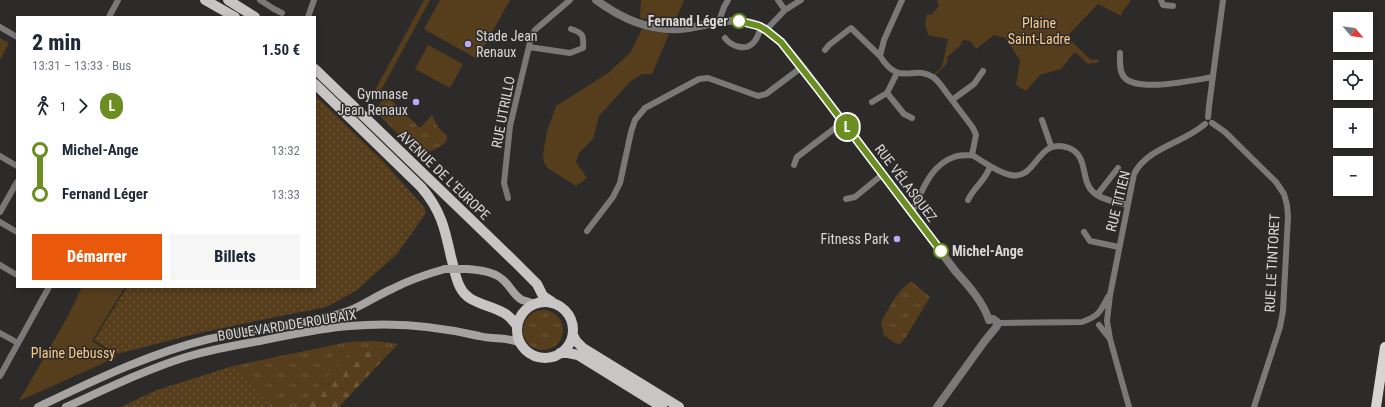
<!DOCTYPE html>
<html lang="fr">
<meta charset="utf-8">
<style>
body{margin:0;font-family:"Roboto Condensed",sans-serif;background:#f6f6f7;color:#1f2937;height:100vh;display:flex;flex-direction:column;font-size:15px;white-space:nowrap}
*{box-sizing:border-box;margin:0}
p{font-size:13px;color:#747a83}
.icon{flex:none;width:22px;height:22px;fill:none;stroke:currentColor;stroke-width:2;stroke-linecap:round;stroke-linejoin:round}
.map{position:relative;flex:1;overflow:hidden}
.details{position:absolute;left:16px;top:16px;width:300px;height:272px;display:flex;flex-direction:column;background:#fff;border-radius:0px;box-shadow:0 2px 6px #0003}
.details>*{flex:none}
.badge{padding:0 8px;border-radius:13px;font-size:14px;line-height:26px}
.needle{width:26px;rotate:119deg}
.buttons{position:absolute;left:1333px;top:12px;display:grid;gap:8px}
.buttons a{display:grid;place-items:center;width:40px;height:40px;border-radius:0px;background:#fff;box-shadow:0 2px 6px #0003;font-size:20px}
.map>.badge{position:absolute;translate:-50% -50%;box-shadow:0 0 0 2px #fff}
.legs{display:flex;align-items:center;gap:6px;height:44px;padding:0 16px;font-size:13px}
.legs p{margin-inline-start:auto}
.summary{display:flex;align-items:center;justify-content:space-between;height:68px;padding:0 16px}
h1{font-size:22px;font-weight:800;line-height:30px}
.cta{display:flex;gap:8px;margin-top:auto;padding:8px 16px}
.cta a{flex:1;height:46px;border-radius:0px;background:#ea580c;color:#fff;font-size:16px;font-weight:800;line-height:46px;text-align:center}
.cta a+a{background:#f6f6f7;color:#1f2937}
ul{padding:0 16px;list-style:none}
li{display:flex;align-items:center;gap:14px;height:44px;font-size:15px}
li i{display:grid;place-items:center;width:6px;height:100%;margin:0 5px;background:currentColor}
li i::after{content:'';width:10px;height:10px;margin:-5px;border:3px solid;border-radius:50%;background:#fff}
li p{margin-inline-start:auto}
li:first-child i{background:linear-gradient(#0000 50%,currentColor 0)}
li:last-child i{background:linear-gradient(currentColor 50%,#0000 0)}
.map>svg:first-child{display:block}
.grass{fill:url(#grass-tufts)}
.forest{fill:url(#forest-firs)}
.park{fill:#563d1b}
.garden{fill:url(#garden-dots)}
.lines{fill:none;stroke-linecap:round;stroke-linejoin:round}
.minor{stroke:#7a7878;stroke-width:6}
.tertiary{stroke:#7a7878;stroke-width:8}
.secondary{stroke:#a6a4a3;stroke-width:8}
.primary{stroke:#c9c5c4;stroke-width:10}
.trunk{stroke:#d8d4d3;stroke-width:10}
.secondary-bridge{stroke:#a6a4a3;stroke-width:8}
.line-1-casing{stroke:#fff;stroke-width:9}
.line-1{stroke:#6b8e23;stroke-width:6}
.stop-1-dot{fill:#fff;stroke:#6b8e23;stroke-width:2}
.poi-dot{fill:#bca9f5;stroke:#2d2b29;stroke-width:1.5}
.labels{text-anchor:middle;stroke-width:3;stroke-linejoin:round;paint-order:stroke}
.stop-label{font-size:14px;font-weight:bold;fill:#d9d8d6;stroke:#2d2b29;text-anchor:end}
.park-label{font-size:14px;fill:#fcca8c;stroke:#2d2b29}
.poi-label{font-size:14px;fill:#d9d8d6;stroke:#2d2b29;text-anchor:end}
.street-label{font-size:14px;fill:#d9d8d6;stroke:#2d2b29}
</style>
<div class="map">
<svg width="1385" height="407" viewBox="0 0 1385 407">
<defs>
<pattern id="grass-tufts" width="24" height="20" patternUnits="userSpaceOnUse"><rect width="24" height="20" fill="#563d1b"/><path d="M3 7l-1-3M5 7V3M7 7l1-3M15 17l-1-3M17 17v-4M19 17l1-3" fill="none" stroke="#6e583b"/></pattern>
<pattern id="forest-firs" width="22" height="20" patternUnits="userSpaceOnUse"><rect width="22" height="20" fill="#563d1b"/><path d="M5 1l3.5 6h-7zM16 11l3.5 6h-7z" fill="#6e583b"/></pattern>
<pattern id="garden-dots" width="8" height="8" patternUnits="userSpaceOnUse"><rect width="8" height="8" fill="#563d1b"/><path d="M2 2h.1M6 6h.1" fill="none" stroke="#6e583b" stroke-width="1.8" stroke-linecap="round"/></pattern>
</defs>
<rect width="100%" height="100%" fill="#2d2b29"/>
<path class="grass" d="M 384,99 L 390,99 L 420,128 L 432,115 L 438,127 L 447,136 L 446,142 L 436,149 L 419,155 L 374,110 Z
M 911,281 L 930,297 L 906,337 L 900,344 L 895,343 L 884,335 L 881,322 L 894,299 L 901,290 Z
M523 330a20 20 0 1 1 40 0a20 20 0 1 1-40 0Z
M 374,341 L 399,344 L 392,350 L 355,349 L 298,407 L 271,407 L 233,366 L 348,342 Z"/>
<path class="forest" d="M 355,348 L 392,350 L 339,407 L 298,407 Z"/>
<path class="park" d="M 424,0 L 430,0 L 380,92 L 375,90 Z
M 440,0 L 510,0 L 477,59 L 424,29 Z
M 641,0 L 684,0 L 674,24 L 640,18 Z
M 937,0 L 1130,0 L 1130,2 L 1123,11 L 1121,16 L 1098,4 L 1070,33 L 1069,39 L 1091,60 L 1097,59 L 1100,62 L 1088,64 L 1075,52 L 1061,69 L 1040,75 L 1026,91 L 1016,85 L 1020,60 L 1005,38 L 994,35 L 976,49 L 970,41 L 963,40 L 960,46 L 947,57 L 948,60 L 945,66 L 936,74 L 937,77 L 934,74 L 942,67 L 948,39 L 928,35 L 925,24 L 927,14 L 931,15 L 939,6 Z
M 642,29 L 669,34 L 652,74 L 642,74 L 630,82 L 599,116 L 593,139 L 579,153 L 576,162 L 587,178 L 576,186 L 549,169 L 544,163 L 543,154 L 547,131 L 556,106 L 608,73 L 630,53 Z
M 0,38 L 9,43 L 0,60 Z
M 428,45 L 463,64 L 450,88 L 415,69 Z
M 82,287 L 125,287 L 92,341 L 117,357 L 19,401 L 68,316 Z"/>
<path class="garden" d="M 315,95 L 383,161 L 424,207 L 426,213 L 397,254 L 357,290 L 327,307 L 261,320 L 195,334 L 117,354 L 94,340 L 127,287 L 315,287 Z
M 233,366 L 271,407 L 121,407 L 157,390 Z"/>
<g class="lines">
<path class="minor" d="M 260,0 L 274,9 L 282,13
M 778,0 L 785,10
M 902,0 L 884,40 L 880,56 C 900,88 913,64 933,77 C 940,82 944,90 949,96 C 957,107 965,117 973,128 L 976,135 L 972,155
M 1161,0 L 1163,5 L 1173,6
M 109,17 L 118,0
M 308,17 L 314,0
M 719,21 L 724,7 L 728,0
M 0,27 L 17,37
M 766,30 L 785,10 L 801,0
M 725,38 C 731,46 746,52 754,42 C 758,38 759,32 761,27
M 529,47 L 570,53 L 583,48 C 584,35 583,33 571,29
M 825,50 L 829,45 L 851,28 L 880,56
M 1120,53 C 1120,61 1119,71 1124,77 C 1137,93 1194,80 1213,77
M 897,73 L 887,93 L 904,114 L 912,118
M 952,100 L 974,84 L 983,71
M 872,102 L 887,93
M 1208,117 L 1209,106 L 1223,0
M 1042,120 L 1051,146
M 1212,123 L 1225,132 L 1276,182 L 1284,194 L 1287,205 L 1288,217 L 1283,311 L 1280,327 L 1254,407
M 972,155 C 984,162 997,172 1010,175 C 1038,181 1036,136 1069,148 C 1089,156 1080,180 1093,192 C 1102,200 1116,202 1127,205
M 0,156 L 17,166
M 794,165 L 797,157 L 843,122
M 1097,195 L 1118,168
M 508,198 L 504,183 L 510,126 L 531,38 L 535,30 L 570,0
M 846,199 L 855,197 L 883,174
M 968,200 C 974,187 987,179 990,166
M 0,212 L 17,182
M 912,212 C 922,192 930,165 954,157 C 959,155 966,155 972,155
M 0,222 L 17,232
M 587,231 L 613,197 L 620,183 L 631,132 L 635,120 L 645,108 L 699,79 L 708,78 L 758,96 L 766,94 L 802,67
M 1084,232 L 1090,241 L 1119,247
M 0,265 L 17,275
M 998,323 L 1082,322 C 1099,316 1100,312 1108,297
M 1099,325 L 1110,339 L 1129,407
M 0,333 L 18,343
M 1110,339 L 1107,321 L 1110,295 L 1134,174 C 1148,147 1184,143 1205,124
M 0,376 L 49,287"/>
<path class="tertiary" d="M 596,0 C 621,18 648,31 680,29 C 705,27 730,15 755,24 C 775,32 789,51 802,67 L 956,272 C 969,286 983,302 989,320
M 937,407 L 984,342 L 997,326 L 997,322 L 993,319 L 989,320"/>
<path class="secondary" d="M 466,269 C 478,270 492,271 502,279 C 510,285 513,295 522,300 C 525,301 530,302 534,304
M 38,407 C 93,381 150,353 209,339 C 254,328 308,326 351,310 C 365,304 378,295 392,289 C 409,280 427,274 445,269
M 66,407 C 106,389 145,370 186,357 C 210,350 236,345 260,341 C 290,335 320,328 350,326 C 393,322 437,326 479,336 C 494,340 506,336 520,343"/>
<path class="primary" d="M 205,0 L 235,17
M 228,0 L 255,17
M 315,69 L 516,263 L 537,284 L 543,296 L 552,302
M 315,84 L 421,187 C 441,210 445,229 451,257 C 454,267 455,278 460,287 C 468,304 489,304 504,313 C 510,316 513,321 517,326
M517 330a28 28 0 1 1 56 0a28 28 0 1 1-56 0Z
M 573,335 L 576,341 L 583,348 L 679,407
M 560,353 L 568,353 L 578,355 L 662,407"/>
<path class="trunk" d="M 1376,407 L 1385,347"/>
<path class="secondary-bridge" d="M 445,269 L 466,269"/>
</g>
<g class="lines">
<defs>
<path id="line-1" d="M 739,21 L 759,26 L 766,30 L 781,42 L 818,89 L 941,251"/>
</defs>
<use href="#line-1" class="line-1-casing"/>
<use href="#line-1" class="line-1"/>
</g>
<g class="stop-1-dot">
<circle cx="739" cy="21" r="7"/>
<circle cx="941" cy="251" r="7"/>
</g>
<g class="poi-dot">
<circle cx="468" cy="44" r="4"/>
<circle cx="416" cy="102" r="4"/>
<circle cx="897" cy="239" r="4"/>
</g>
<g class="labels">
<g class="stop-label">
<text x="728" y="26">Fernand Léger</text>
<text x="952" y="256" text-anchor="start">Michel-Ange</text>
</g>
<g class="park-label">
<text x="1039" y="28">Plaine<tspan x="1039" dy="16">Saint-Ladre</tspan></text>
<text x="73" y="358">Plaine Debussy</text>
</g>
<g class="poi-label">
<text x="476" y="41" text-anchor="start">Stade Jean<tspan x="476" dy="16">Renaux</tspan></text>
<text x="408" y="99">Gymnase<tspan x="408" dy="16">Jean Renaux</tspan></text>
<text x="889" y="244">Fitness Park</text>
</g>
<g class="street-label">
<text transform="translate(503 112) rotate(-79)" y="5">RUE UTRILLO</text>
<text transform="translate(444 175) rotate(44)" y="5">AVENUE DE L'EUROPE</text>
<text transform="translate(906 183) rotate(53)" y="5">RUE VÉLASQUEZ</text>
<text transform="translate(1118 201) rotate(-76)" y="5">RUE TITIEN</text>
<text transform="translate(1272 263) rotate(-87)" y="5">RUE LE TINTORET</text>
<text transform="translate(287 325) rotate(-9)" y="5">BOULEVARD DE ROUBAIX</text>
</g>
</g>
</svg>
<div class="buttons">
<a><svg class="needle" viewBox="-14 -14 28 28"><path d="M0-13l5 13h-10z" fill="#e53935"/><path d="M0 13l5-13h-10z" fill="#747a83"/></svg></a>
<a><svg class="icon" aria-label="locate" viewBox="0 0 24 24"><circle cx="12" cy="12" r="6"/><path d="M12 2v4M12 18v4M2 12h4M18 12h4"/></svg></a>
<a>+</a>
<a>−</a>
</div>
<b class="badge" style="left:847px;top:127px;background:#6b8e23;color:#fff">L</b>
<section class="details">
<div class="summary"><div><h1>2 min</h1><p>13:31 – 13:33 · Bus</p></div><b>1.50 €</b></div>
<div class="legs"><svg class="icon" aria-label="walk" viewBox="0 0 24 24"><circle cx="13" cy="4" r="2"/><path d="M13 8l-2 6 4 7M11 14l-3 7M7 12l3-4h3l4 4"/></svg>1<svg class="icon" aria-label="forward" viewBox="0 0 24 24"><path d="M9 5l7 7-7 7"/></svg><b class="badge" style="background:#6b8e23;color:#fff">L</b></div>
<ul>
<li><i style="color:#6b8e23"></i><b>Michel-Ange</b><p>13:32</p></li>
<li><i style="color:#6b8e23"></i><b>Fernand Léger</b><p>13:33</p></li>
</ul>
<div class="cta"><a>Démarrer</a><a>Billets</a></div>
</section>
</div>
